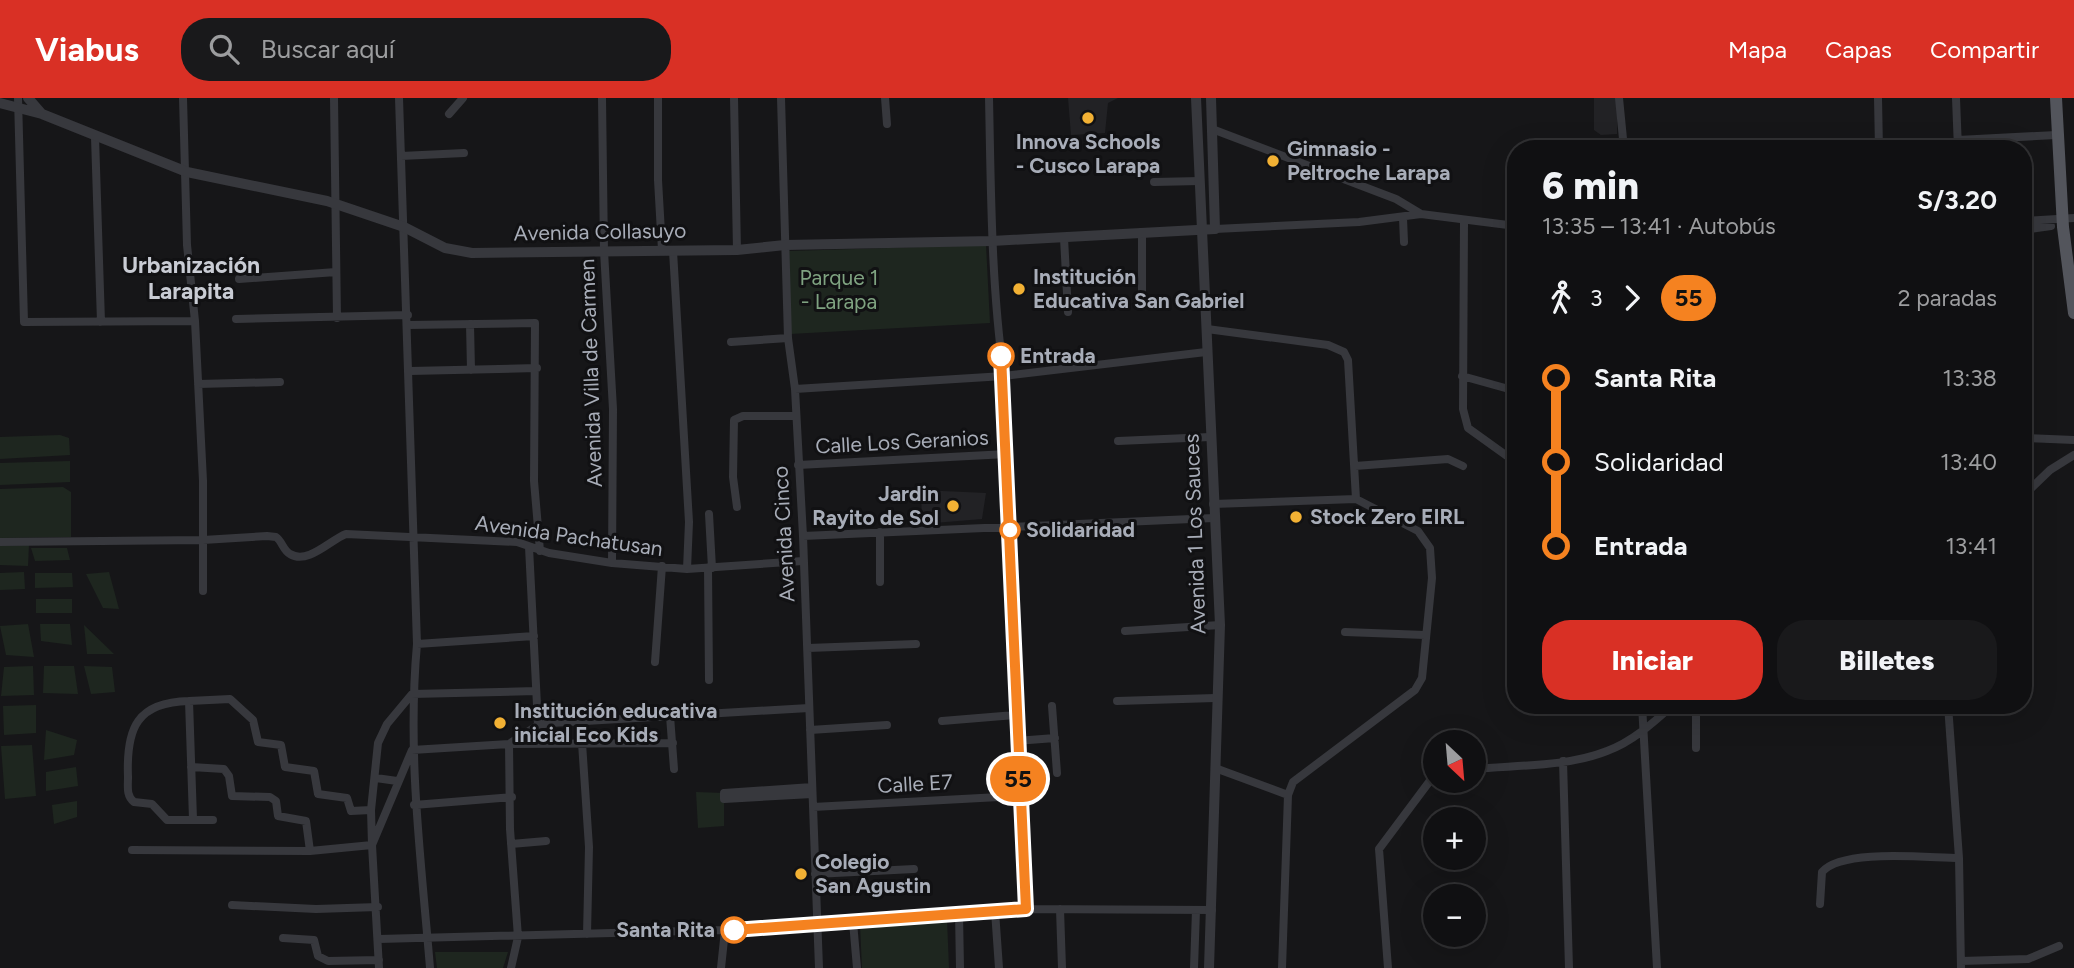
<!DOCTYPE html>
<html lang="es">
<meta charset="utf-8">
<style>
body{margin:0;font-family:Figtree,sans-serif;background:#19191b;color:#f1f3f6;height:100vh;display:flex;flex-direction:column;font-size:26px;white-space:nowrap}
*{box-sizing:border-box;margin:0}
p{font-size:23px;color:#9c9d9f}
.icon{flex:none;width:38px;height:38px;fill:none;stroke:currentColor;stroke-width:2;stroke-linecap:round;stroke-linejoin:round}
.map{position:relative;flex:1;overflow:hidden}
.panel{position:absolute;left:1507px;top:42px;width:525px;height:574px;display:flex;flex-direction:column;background:#101012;border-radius:28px;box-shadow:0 7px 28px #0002,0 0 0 2px #303032}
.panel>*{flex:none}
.badge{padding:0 14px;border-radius:23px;font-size:24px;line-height:46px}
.needle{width:46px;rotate:154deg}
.tools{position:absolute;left:1423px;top:632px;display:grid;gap:14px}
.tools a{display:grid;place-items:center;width:63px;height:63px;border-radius:50%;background:#101012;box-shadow:0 7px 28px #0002,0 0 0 2px #303032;font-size:35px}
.map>.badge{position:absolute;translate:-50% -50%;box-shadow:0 0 0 4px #fff}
.legs{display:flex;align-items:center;gap:10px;height:77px;padding:0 35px;font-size:23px}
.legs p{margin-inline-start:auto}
.overview{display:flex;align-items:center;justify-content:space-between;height:119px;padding:0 35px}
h1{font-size:38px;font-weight:800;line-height:52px}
.primary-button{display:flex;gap:14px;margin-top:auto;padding:14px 35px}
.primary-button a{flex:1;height:80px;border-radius:28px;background:#d93025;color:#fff;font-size:28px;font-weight:800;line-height:80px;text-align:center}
.primary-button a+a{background:#19191b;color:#f1f3f6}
ul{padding:0 35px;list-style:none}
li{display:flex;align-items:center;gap:24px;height:84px;font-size:26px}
li i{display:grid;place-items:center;width:10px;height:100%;margin:0 9px;background:currentColor}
li i::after{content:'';width:18px;height:18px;margin:-9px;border:5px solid;border-radius:50%;background:#101012}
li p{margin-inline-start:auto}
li:first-child i{background:linear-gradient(#0000 50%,currentColor 0)}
li:last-child i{background:linear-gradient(currentColor 50%,#0000 0)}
header{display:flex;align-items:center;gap:42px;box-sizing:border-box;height:98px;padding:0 35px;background:#d93025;color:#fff}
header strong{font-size:33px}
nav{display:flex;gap:38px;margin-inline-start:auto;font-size:24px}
.search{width:490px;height:63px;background:#19191b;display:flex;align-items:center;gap:18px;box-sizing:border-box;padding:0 24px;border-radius:28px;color:#9c9d9f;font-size:26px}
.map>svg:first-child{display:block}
.built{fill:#222225}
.green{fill:#1e261f}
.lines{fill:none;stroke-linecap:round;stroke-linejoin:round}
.minor{stroke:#37383d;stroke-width:8}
.tertiary{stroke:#37383d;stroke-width:10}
.primary{stroke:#53555c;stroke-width:12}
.line-1-casing{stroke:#fff;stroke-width:16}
.line-1{stroke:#f58220;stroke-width:10}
.poi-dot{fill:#f2b134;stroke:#111113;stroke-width:2.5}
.stop-1-dot{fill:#fff;stroke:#f58220;stroke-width:3.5}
.labels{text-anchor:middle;stroke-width:6;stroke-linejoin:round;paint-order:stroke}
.poi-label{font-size:21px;font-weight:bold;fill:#a8adb8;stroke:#111113;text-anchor:start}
.street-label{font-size:21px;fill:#a8adb8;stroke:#111113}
.park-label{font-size:21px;fill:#7fa381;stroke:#111113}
.stop-label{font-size:21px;font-weight:bold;fill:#a8adb8;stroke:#111113;text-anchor:start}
.neighbourhood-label{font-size:23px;font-weight:bold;fill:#c9ccd4;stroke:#111113}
</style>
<header>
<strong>Viabus</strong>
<div class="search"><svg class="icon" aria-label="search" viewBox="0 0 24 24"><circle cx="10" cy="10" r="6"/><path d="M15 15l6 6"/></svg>Buscar aquí</div>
<nav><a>Mapa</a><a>Capas</a><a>Compartir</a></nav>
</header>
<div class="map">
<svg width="2074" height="870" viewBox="0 0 2074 870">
<rect width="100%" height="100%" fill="#161618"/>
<path class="built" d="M 1068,0 L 1118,0 L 1108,5 L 1105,35 L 1071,37 Z
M 1594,0 L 1617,0 L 1617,36 L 1601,37 L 1594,32 Z
M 921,392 L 986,395 L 982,421 L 922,426 Z"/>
<path class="green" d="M 986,147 L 990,225 L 790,236 L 789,153 Z
M 60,337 L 69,340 L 70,357 L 0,361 L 0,339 Z
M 70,363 L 70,384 L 0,387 L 0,365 Z
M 63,389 L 71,394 L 71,439 L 0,440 L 0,391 Z
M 29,447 L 28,468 L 0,467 L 0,448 Z
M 31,450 L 67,450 L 70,462 L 35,463 Z
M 24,474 L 25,491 L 0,492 L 0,475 Z
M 109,474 L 119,511 L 103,510 L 86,476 Z
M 35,475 L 72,475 L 73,489 L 35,490 Z
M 36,501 L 72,501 L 72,515 L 36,515 Z
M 28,526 L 34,559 L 6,557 L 0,528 Z
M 40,526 L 70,526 L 72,547 L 41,543 Z
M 84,527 L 114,556 L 87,556 Z
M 33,568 L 34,597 L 1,598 L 4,569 Z
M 44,568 L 74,568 L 78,596 L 43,595 Z
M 84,568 L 112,569 L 115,594 L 91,596 Z
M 36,607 L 36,635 L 4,637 L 3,608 Z
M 46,632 L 77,642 L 74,657 L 44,662 Z
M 32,647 L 36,698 L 5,701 L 1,648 Z
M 76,669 L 78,688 L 46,693 L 46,674 Z
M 696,694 L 724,695 L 724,728 L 698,730 Z
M 77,703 L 77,719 L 54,726 L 52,707 Z
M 947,821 L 949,870 L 862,870 L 860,827 Z
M 435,854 L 508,854 L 503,870 L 437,870 Z"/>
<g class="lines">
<path class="minor" d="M 18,0 L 24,224 L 195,223
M 183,0 L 187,147 L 195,223 L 203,383 L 203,493
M 334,0 L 337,220
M 399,0 L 417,546 C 407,656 421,760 430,870
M 602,0 L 604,153 L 613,311 L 612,465
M 658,0 L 658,82 L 662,152
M 734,0 L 737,152
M 781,0 L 788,240 L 795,291 L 803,438 L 819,870
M 885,0 L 887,26
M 989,0 C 991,93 991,186 1004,278 L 1018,698 L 1026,811
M 1619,0 L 1624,51
M 1878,0 L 1879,51
M 1956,0 L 1958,51
M 449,16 L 463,0
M 1212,31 L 1396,101 L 1421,116
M 95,39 L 101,224
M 1958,42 L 2056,37
M 401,58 L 464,55
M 1154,84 L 1200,83
M 1403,120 L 1404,144
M 1464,123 L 1463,311 L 1468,330 L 1507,358 L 1516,357
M 2023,123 L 2074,120
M 1215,131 L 1359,124 L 1421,116 L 1516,128
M 2023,132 L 2051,128
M 1142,134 L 1142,200
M 1064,140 L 1068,214
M 673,153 L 689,424 L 687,471
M 239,181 L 336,174
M 236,221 L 408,217
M 470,226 L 471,272
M 408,227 L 535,225 L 534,383 L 540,453
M 1207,231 L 1328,247 L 1344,254 L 1348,262 L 1356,401
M 731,244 L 788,240
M 410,273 L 537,270
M 1462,278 L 1516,293
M 198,286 L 280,284
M 795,291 L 1004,278 L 1206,254
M 2023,340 L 2074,342
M 1118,343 L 1210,339
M 798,367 L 1007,356
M 1355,368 L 1448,361 L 1463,368
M 2023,398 L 2050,372 L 2074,357
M 1213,406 L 1356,401 L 1418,433 L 1430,450 L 1432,480 L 1422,580 L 1415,592 L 1293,684 L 1288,697 L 1282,870
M 737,409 L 733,379 L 734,322 L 743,318 L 796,318
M 709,416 L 712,470
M 880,434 L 880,484
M 803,438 L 1214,420
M 0,444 L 203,442 L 267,438 L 276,439 C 282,443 283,452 290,456 C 308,467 330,442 346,436 L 517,444 L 549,455 L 612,465 L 687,471 L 803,463
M 529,449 L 538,627
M 708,470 L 709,582
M 1125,533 L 1220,527
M 1345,534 L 1425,537
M 417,546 L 534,538
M 808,550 L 916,546
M 655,564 L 662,468
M 189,603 C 137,604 126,630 128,679 C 128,688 126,698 134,704 L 152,706 L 167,722 L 213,722
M 1117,603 L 1215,600
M 1642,607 L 1657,870
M 1696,607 L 1696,650
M 1948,607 L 1959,760 L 1961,870
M 1052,608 L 1057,675
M 670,618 L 674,671
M 942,623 L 1015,617
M 810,632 L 887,627
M 1016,643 L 1055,640
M 582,645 L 589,749 L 587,836
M 1563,663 L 1569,870
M 191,669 L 224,671 L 229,678 L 232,698 L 270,699 L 276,703 L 278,718 L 306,723 L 310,753
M 1215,670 L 1288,697
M 1474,671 C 1516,667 1567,669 1607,653 C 1632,644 1653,625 1673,607
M 376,680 L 397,683
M 812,689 L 724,695 L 724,701 L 812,696
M 414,707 L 512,699
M 813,709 L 1018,698
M 193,721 L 189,603 L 230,601 L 253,622 L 258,644 L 281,647 L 285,669 L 314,673 L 318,696 L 347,700 L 351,713 L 371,712
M 511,746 L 546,743
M 132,752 L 310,753 L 372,747 L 371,712 L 378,645 L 387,626 L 412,596 L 536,593
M 815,776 L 914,771
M 1820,806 L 1822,774 C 1842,750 1929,760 1959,760
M 232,807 L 316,811 L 378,809
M 1060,811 L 1062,870
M 995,813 L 999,870
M 959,815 L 960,870
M 853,824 L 857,870
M 283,840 L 314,842 L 318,858 L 328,863 L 379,862
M 379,841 L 725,832 L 1026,811 L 1212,812
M 1961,863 L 2028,861 L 2059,848
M 379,870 L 372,747 L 412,652 L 509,646 L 673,645
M 511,870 L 518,839 L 510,731 L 509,646 L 538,627 L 551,625 L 809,610
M 721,870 L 725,832
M 1194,870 L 1196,812
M 1388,870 L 1379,751 L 1435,676"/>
<path class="tertiary" d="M 28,0 L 42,16 L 187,74 L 327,103 L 404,129 L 445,150 L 472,155 L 737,152 L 785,147 L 992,143 L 1215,131 L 1211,0
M 1196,0 L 1220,527 L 1209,870
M 0,5 L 42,16"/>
<path class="primary" d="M 2056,0 L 2063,129 L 2074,215"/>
</g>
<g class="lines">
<defs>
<path id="line-1" d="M 734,832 L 1026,811 L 1001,258"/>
</defs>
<use href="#line-1" class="line-1-casing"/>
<use href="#line-1" class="line-1"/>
</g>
<g class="poi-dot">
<circle cx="1088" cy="20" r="7"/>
<circle cx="1273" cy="63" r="7"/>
<circle cx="1019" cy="191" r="7"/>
<circle cx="953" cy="408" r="7"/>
<circle cx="1296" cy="419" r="7"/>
<circle cx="500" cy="625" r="7"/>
<circle cx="801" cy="776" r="7"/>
</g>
<g class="stop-1-dot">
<circle cx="1001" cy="258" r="12"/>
<circle cx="1010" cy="432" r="9"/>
<circle cx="734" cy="832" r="12"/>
</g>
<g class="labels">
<g class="poi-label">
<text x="1088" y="51" text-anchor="middle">Innova Schools<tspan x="1088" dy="24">- Cusco Larapa</tspan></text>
<text x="1287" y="58">Gimnasio -<tspan x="1287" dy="24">Peltroche Larapa</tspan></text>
<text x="1033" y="186">Institución<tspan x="1033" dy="24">Educativa San Gabriel</tspan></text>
<text x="939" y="403" text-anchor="end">Jardin<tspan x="939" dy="24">Rayito de Sol</tspan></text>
<text x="1310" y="426">Stock Zero EIRL</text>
<text x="514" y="620">Institución educativa<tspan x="514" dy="24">inicial Eco Kids</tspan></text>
<text x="815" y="771">Colegio<tspan x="815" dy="24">San Agustin</tspan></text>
</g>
<g class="street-label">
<text transform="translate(600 134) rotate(-1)" y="7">Avenida Collasuyo</text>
<text transform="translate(591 275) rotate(-92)" y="7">Avenida Villa de Carmen</text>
<text transform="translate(902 344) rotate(-3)" y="7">Calle Los Geranios</text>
<text transform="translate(784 436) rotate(-93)" y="7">Avenida Cinco</text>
<text transform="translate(1195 436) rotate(-92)" y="7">Avenida 1 Los Sauces</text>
<text transform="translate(569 438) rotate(8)" y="7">Avenida Pachatusan</text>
<text transform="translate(915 686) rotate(-3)" y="7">Calle E7</text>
</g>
<g class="park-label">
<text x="839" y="187">Parque 1<tspan x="839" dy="24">- Larapa</tspan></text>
</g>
<g class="stop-label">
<text x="1020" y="265">Entrada</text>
<text x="1026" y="439">Solidaridad</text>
<text x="715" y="839" text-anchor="end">Santa Rita</text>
</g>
<g class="neighbourhood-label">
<text x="191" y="175">Urbanización<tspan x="191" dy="26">Larapita</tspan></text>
</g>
</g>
</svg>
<div class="tools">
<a><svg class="needle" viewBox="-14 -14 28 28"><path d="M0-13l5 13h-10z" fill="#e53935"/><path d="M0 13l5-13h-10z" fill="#9c9d9f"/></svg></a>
<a>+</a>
<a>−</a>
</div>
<b class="badge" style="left:1018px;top:681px;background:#f58220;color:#111">55</b>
<section class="panel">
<div class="overview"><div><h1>6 min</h1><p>13:35 – 13:41 · Autobús</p></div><b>S/3.20</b></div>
<div class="legs"><svg class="icon" aria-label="walk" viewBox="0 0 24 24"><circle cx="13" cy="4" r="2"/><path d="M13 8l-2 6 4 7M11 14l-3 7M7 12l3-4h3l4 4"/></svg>3<svg class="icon" aria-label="forward" viewBox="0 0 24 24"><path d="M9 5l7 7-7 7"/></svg><b class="badge" style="background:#f58220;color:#111">55</b><p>2 paradas</p></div>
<ul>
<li><i style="color:#f58220"></i><b>Santa Rita</b><p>13:38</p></li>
<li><i style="color:#f58220"></i><span>Solidaridad</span><p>13:40</p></li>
<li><i style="color:#f58220"></i><b>Entrada</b><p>13:41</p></li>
</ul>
<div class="primary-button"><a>Iniciar</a><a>Billetes</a></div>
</section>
</div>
